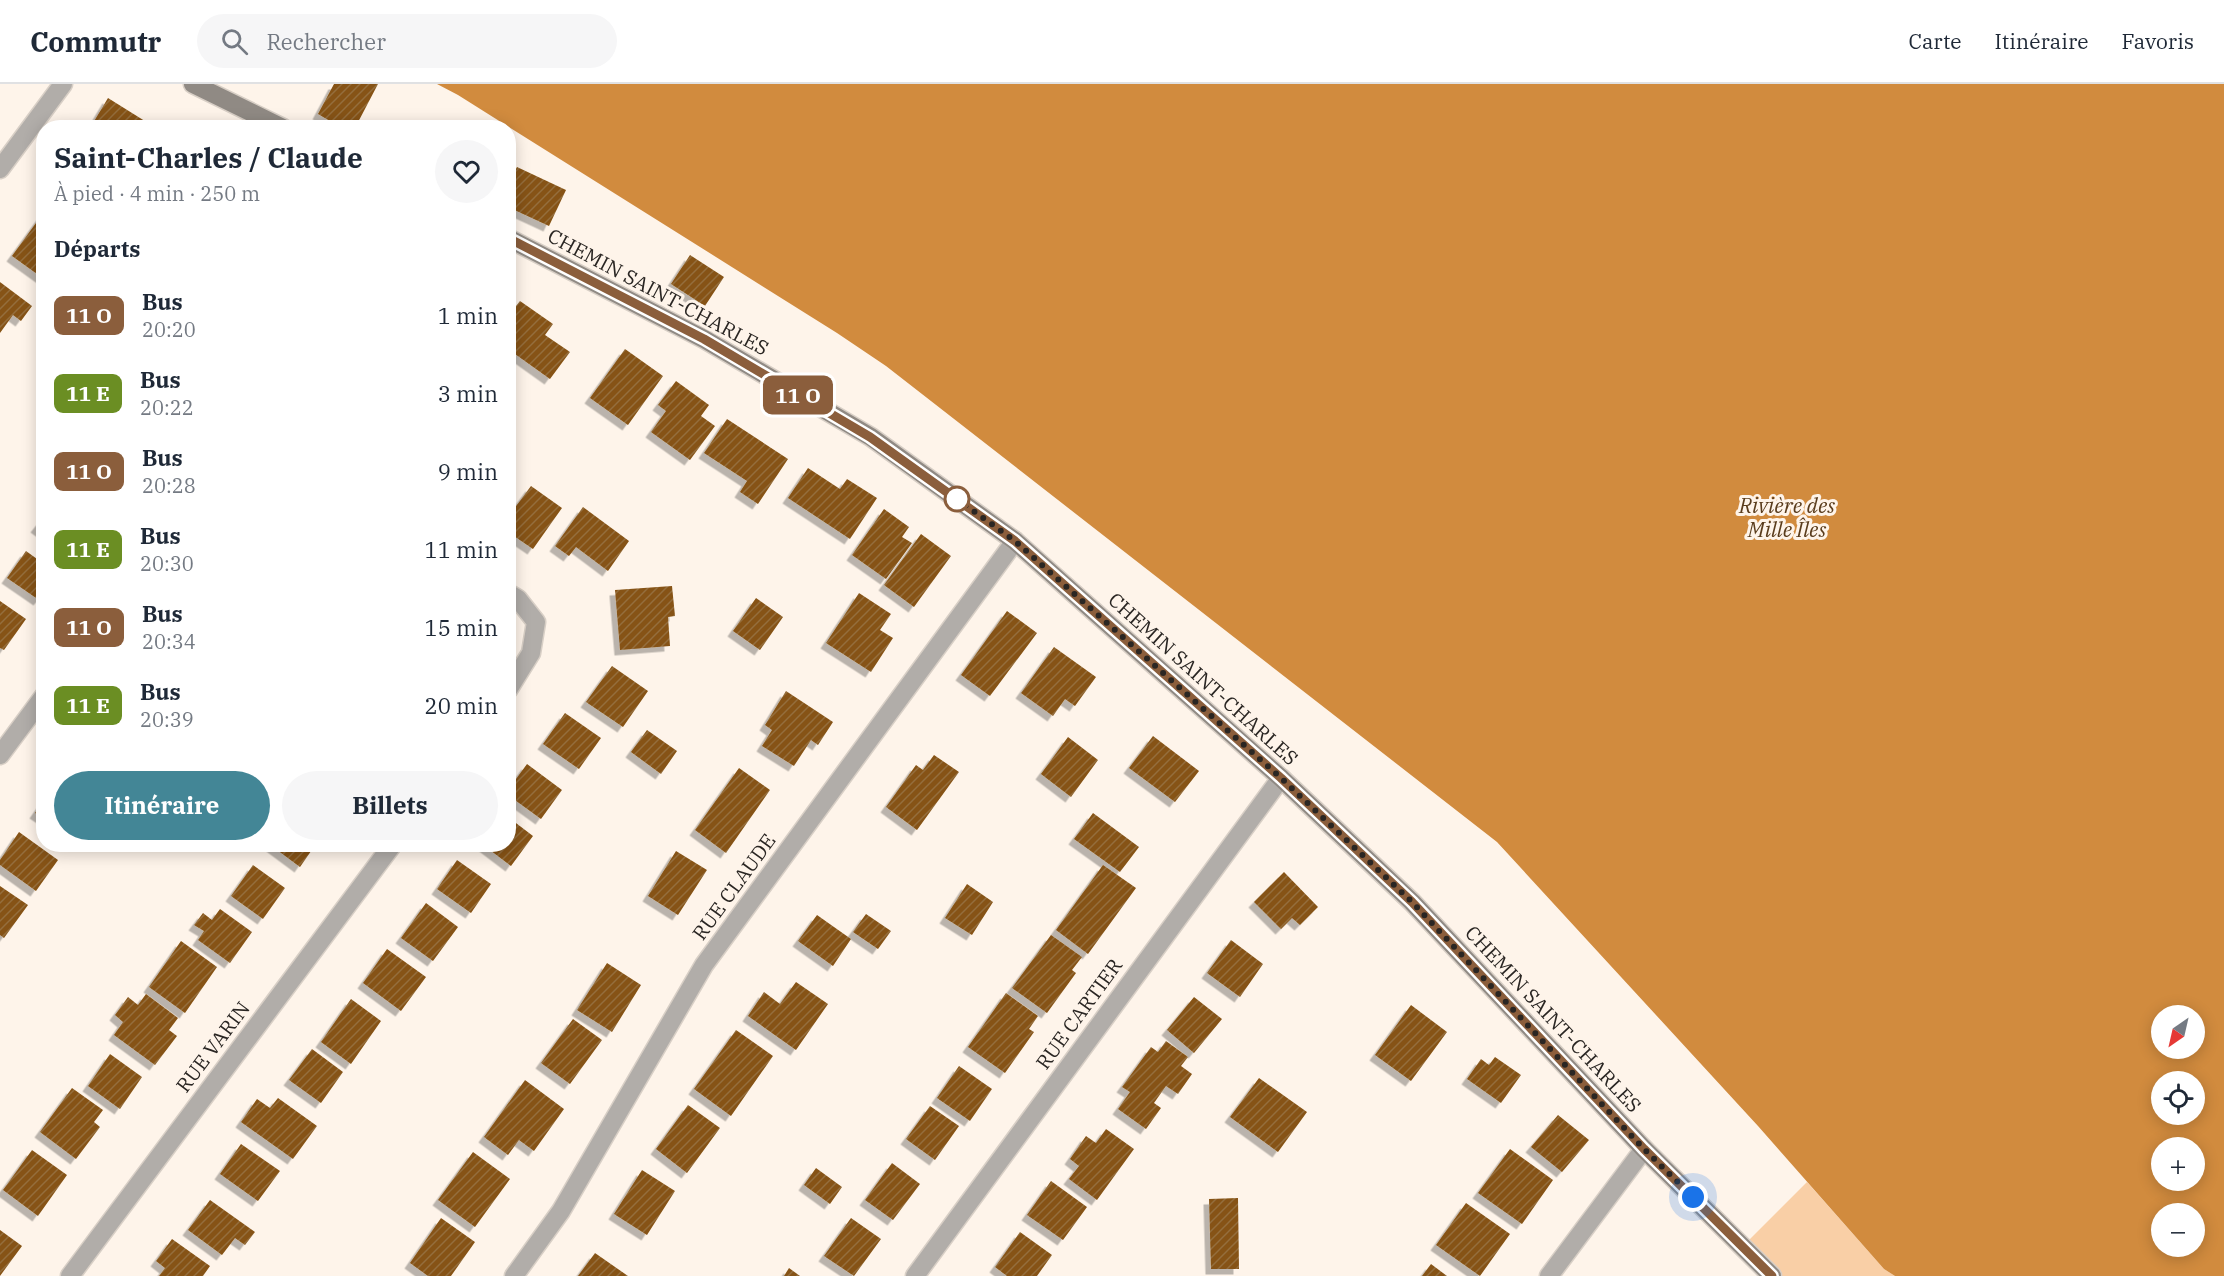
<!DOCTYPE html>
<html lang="fr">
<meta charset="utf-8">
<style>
body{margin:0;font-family:"IBM Plex Serif",serif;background:#f6f6f7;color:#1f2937;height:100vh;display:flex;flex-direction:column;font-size:22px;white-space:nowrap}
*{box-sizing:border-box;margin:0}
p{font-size:20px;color:#747a83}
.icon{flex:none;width:33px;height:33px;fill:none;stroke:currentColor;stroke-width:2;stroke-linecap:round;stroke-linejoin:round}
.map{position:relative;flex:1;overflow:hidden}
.sheet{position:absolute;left:36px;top:36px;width:480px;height:732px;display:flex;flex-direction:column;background:#fff;border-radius:24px;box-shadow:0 3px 15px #0003}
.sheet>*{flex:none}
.badge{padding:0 12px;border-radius:9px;font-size:21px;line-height:39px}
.needle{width:39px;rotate:214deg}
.buttons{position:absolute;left:2151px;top:921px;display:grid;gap:12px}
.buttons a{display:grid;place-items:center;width:54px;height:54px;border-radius:50%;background:#fff;box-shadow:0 3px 15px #0003;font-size:30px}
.you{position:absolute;width:30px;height:30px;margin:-15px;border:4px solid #fff;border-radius:50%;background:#1a73e8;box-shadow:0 0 0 9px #1a73e833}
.map>.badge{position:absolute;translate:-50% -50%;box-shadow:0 0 0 3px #fff}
h2{padding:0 18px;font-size:22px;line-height:54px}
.round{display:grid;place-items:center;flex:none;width:63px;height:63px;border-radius:32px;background:#f6f6f7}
.summary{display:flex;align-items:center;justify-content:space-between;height:102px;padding:0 18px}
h1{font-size:28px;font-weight:800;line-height:45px}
.action{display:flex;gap:12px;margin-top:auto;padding:12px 18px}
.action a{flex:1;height:69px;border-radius:36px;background:#438696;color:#fff;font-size:24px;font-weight:800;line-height:69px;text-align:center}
.action a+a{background:#f6f6f7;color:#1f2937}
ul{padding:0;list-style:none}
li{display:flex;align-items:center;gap:18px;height:78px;padding:0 18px}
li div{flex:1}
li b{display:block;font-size:22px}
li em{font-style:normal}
li .badge{min-width:66px;font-weight:700;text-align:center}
header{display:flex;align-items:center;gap:36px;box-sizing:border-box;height:84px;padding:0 30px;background:#fff;border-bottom:2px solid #e0e1e3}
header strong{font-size:28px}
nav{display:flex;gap:33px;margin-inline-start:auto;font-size:21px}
.search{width:420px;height:54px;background:#f6f6f7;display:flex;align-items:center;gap:15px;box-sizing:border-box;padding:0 21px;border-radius:33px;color:#747a83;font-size:22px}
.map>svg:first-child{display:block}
.green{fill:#f9cfa6}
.water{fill:#d18b3e;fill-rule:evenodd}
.building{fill:url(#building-hatch);filter:url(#shadow)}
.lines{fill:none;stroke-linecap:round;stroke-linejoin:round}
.street-casing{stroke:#d8cfc6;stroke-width:21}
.secondary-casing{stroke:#d8cfc6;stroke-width:21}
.street{stroke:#b1ada9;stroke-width:18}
.secondary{stroke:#908a84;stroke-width:18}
.line-casing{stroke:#fff;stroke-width:14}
.line{stroke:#8b5e3c;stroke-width:9}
.walk{stroke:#2a2623;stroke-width:6;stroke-dasharray:0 10.8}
.stop-dot{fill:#fff;stroke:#8b5e3c;stroke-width:3}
.labels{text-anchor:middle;stroke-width:6;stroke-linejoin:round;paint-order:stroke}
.street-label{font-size:20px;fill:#2a2623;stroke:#fef4ea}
.water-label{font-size:21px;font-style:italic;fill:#5a3c1c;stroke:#fef4ea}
</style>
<header>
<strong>Commutr</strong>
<div class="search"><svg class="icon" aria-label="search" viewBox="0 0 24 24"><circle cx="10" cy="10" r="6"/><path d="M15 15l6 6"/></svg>Rechercher</div>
<nav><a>Carte</a><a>Itinéraire</a><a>Favoris</a></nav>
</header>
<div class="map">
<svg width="2224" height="1192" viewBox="0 0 2224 1192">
<defs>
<pattern id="building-hatch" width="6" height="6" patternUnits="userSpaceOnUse" patternTransform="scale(1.5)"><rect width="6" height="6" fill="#865314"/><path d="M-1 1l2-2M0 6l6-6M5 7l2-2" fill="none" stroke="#946e3e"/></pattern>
<filter id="shadow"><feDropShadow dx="-5.5" dy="5.5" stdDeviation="0" flood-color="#0004"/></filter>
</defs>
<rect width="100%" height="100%" fill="#fef4ea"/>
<path class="green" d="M 1807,1098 L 1884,1185 L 1895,1192 L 1772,1192 L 1743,1162 Z"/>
<path class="water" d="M 437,0 L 2224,0 L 2224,1192 L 1895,1192 L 1884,1185 L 1758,1042 L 1497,758 L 886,282 L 837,249 L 458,11 ZM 2162,932 L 2194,932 L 2194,964 L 2162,964 ZM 2162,998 L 2194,998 L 2194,1030 L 2162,1030 ZM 2162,1064 L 2194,1064 L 2194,1096 L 2162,1096 ZM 2162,1130 L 2194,1130 L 2194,1162 L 2162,1162 Z"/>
<path class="building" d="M 334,0 L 378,0 L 355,44 L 342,44 L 318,30 Z
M 108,14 L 156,44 L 90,44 Z
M 517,83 L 566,106 L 549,142 L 508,123 L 508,100 Z
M 44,128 L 44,195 L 12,172 Z
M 690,171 L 724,193 L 705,222 L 671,200 Z
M 0,198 L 32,222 L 21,237 L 13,231 L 0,249 Z
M 520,217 L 553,240 L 545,251 L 570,268 L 550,295 L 508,265 L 508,232 Z
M 625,265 L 663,292 L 628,341 L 590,314 Z
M 676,297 L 709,321 L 701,332 L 715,342 L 690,376 L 651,348 L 666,327 L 658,321 Z
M 727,335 L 788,375 L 758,420 L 740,408 L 747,397 L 704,369 Z
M 808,384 L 840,405 L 847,395 L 877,414 L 850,455 L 788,414 Z
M 531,402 L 562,424 L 533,465 L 508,448 L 508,433 Z
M 583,423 L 629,457 L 608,487 L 576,463 L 569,472 L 555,462 Z
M 884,425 L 909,443 L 902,453 L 912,459 L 886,495 L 852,471 Z
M 44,433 L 44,449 L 36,443 Z
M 921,450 L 951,472 L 914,523 L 884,501 Z
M 26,467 L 44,480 L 44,510 L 39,516 L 7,494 Z
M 672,502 L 675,532 L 668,533 L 670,562 L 620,566 L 615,506 Z
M 859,509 L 891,530 L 880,546 L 893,554 L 871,588 L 826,559 Z
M 756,514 L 783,533 L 760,566 L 733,547 Z
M 0,517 L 26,535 L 4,566 L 0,564 Z
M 1007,527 L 1037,549 L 990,612 L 961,591 Z
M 1054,563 L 1096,593 L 1075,622 L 1065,615 L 1053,632 L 1021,609 Z
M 612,582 L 648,607 L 623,643 L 586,618 Z
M 786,607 L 833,638 L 818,661 L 811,656 L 794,682 L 762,662 L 772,646 L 765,641 Z
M 565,629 L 601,654 L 579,685 L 543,660 Z
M 647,646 L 677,667 L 661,690 L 631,668 Z
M 1153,652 L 1199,687 L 1175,718 L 1129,684 Z
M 1068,653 L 1098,676 L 1071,713 L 1041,690 Z
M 934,671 L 959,688 L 917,746 L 886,723 L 916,681 L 923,686 Z
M 527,680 L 562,706 L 541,735 L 508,711 L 508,706 Z
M 739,684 L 770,706 L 726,769 L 695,746 Z
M 44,716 L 44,735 L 35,729 Z
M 1093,729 L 1139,763 L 1120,788 L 1074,755 Z
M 508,733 L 533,752 L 511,782 L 482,760 L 508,760 Z
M 19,748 L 58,776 L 36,807 L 0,781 L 0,776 Z
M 269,760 L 316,760 L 300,783 Z
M 676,767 L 707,786 L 678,831 L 648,812 Z
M 457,776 L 491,800 L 471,829 L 437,805 Z
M 253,781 L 285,804 L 263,835 L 231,812 Z
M 1103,781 L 1136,804 L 1088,870 L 1056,846 Z
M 1284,788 L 1318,823 L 1300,841 L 1292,834 L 1281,845 L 1254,818 Z
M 967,800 L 993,818 L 972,851 L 945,834 Z
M 0,802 L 28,821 L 4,854 L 0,851 Z
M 426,819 L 458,843 L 433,877 L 401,854 Z
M 220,825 L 252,848 L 230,879 L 198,856 L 204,847 L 194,841 L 203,829 L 212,836 Z
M 866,830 L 891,847 L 878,865 L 853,848 Z
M 817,831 L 851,855 L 833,882 L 798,857 Z
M 1051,851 L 1082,873 L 1072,886 L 1076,889 L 1047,929 L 1012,904 Z
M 1231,856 L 1263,880 L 1240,913 L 1207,889 Z
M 181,857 L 217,883 L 185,929 L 149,903 Z
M 387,865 L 426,893 L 401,927 L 363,899 Z
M 607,879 L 641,901 L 612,948 L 577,926 Z
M 796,898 L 828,920 L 796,966 L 748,932 L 764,908 L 780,920 Z
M 1006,909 L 1038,932 L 1029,945 L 1034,948 L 1005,989 L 968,963 Z
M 146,910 L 178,934 L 169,946 L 177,952 L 155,981 L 114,951 L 123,938 L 115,931 L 128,913 L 138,921 Z
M 1194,913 L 1222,935 L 1194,969 L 1167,946 Z
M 351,915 L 381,937 L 351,980 L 321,958 Z
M 1411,921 L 1447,948 L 1411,997 L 1375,971 Z
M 573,935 L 602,956 L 570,1000 L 541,979 Z
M 736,946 L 773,972 L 731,1032 L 694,1005 Z
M 1166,957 L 1188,973 L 1181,982 L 1192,990 L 1178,1010 L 1166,1002 L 1154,1019 L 1161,1024 L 1146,1045 L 1118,1025 L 1130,1008 L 1122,1003 L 1151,963 L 1158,968 Z
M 312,965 L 343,988 L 321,1019 L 289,996 Z
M 110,970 L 142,993 L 120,1025 L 88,1002 Z
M 1495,973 L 1521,991 L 1501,1019 L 1467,995 L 1481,975 L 1489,981 Z
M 959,982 L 992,1005 L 970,1037 L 937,1014 Z
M 1259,994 L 1307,1028 L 1278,1068 L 1230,1033 Z
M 525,996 L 564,1025 L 534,1067 L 519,1056 L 508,1071 L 484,1053 Z
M 72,1004 L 103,1026 L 94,1038 L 100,1043 L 76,1075 L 40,1048 Z
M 278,1014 L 317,1042 L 293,1075 L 241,1038 L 257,1015 L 270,1024 Z
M 688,1021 L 720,1044 L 687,1089 L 656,1065 Z
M 930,1022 L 959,1042 L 935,1076 L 906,1055 Z
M 1558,1031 L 1589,1056 L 1562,1088 L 1531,1063 Z
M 1106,1045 L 1134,1065 L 1097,1116 L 1069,1095 L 1079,1082 L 1070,1075 L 1086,1052 L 1096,1059 Z
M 241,1060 L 280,1087 L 258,1117 L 220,1090 Z
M 1510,1065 L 1553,1096 L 1522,1140 L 1478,1109 Z
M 32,1066 L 67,1091 L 38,1132 L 3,1106 Z
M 473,1068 L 510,1095 L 475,1143 L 438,1116 Z
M 892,1079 L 920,1100 L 893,1136 L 865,1116 Z
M 816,1084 L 842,1103 L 830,1120 L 804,1101 Z
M 642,1086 L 675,1107 L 647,1151 L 614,1130 Z
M 1051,1097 L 1087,1123 L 1063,1156 L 1027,1131 Z
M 1238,1114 L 1239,1185 L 1211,1185 L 1209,1115 Z
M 210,1116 L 255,1148 L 245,1161 L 235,1154 L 222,1171 L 188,1146 Z
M 1466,1119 L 1510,1150 L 1480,1192 L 1436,1161 Z
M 441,1134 L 475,1158 L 451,1192 L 428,1192 L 410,1179 Z
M 851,1134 L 881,1155 L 854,1192 L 824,1172 Z
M 0,1146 L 22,1162 L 0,1192 Z
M 1020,1148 L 1052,1171 L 1037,1192 L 1007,1192 L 995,1183 Z
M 172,1155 L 210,1182 L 203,1192 L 159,1192 L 165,1184 L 156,1177 Z
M 595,1169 L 628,1192 L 578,1192 Z
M 1431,1180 L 1447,1192 L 1422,1192 Z
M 789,1184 L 800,1192 L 784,1192 Z"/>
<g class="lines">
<defs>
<path id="street" d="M 0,85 L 63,0
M 508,509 L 518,515 L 536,538 L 531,569 L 508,606
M 0,671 L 44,612
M 70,1192 L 393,760
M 514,1192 L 561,1127 L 704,881 L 1015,457
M 915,1192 L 1281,694
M 1549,1192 L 1644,1065"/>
<path id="secondary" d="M 193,0 L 283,44
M 508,154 L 704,255 L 871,353 L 1015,457 L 1281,694 L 1412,818 L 1644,1065 L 1772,1192"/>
</defs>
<use href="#street" class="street-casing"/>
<use href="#secondary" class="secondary-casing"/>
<use href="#street" class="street"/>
<use href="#secondary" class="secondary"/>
</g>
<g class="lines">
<defs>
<path id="line" d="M 508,154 L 704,255 L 870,353 L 1015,457 L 1281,694 L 1412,818 L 1644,1065 L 1772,1192"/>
</defs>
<use href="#line" class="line-casing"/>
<use href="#line" class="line"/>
<path class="walk" d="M 957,415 L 1015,457 L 1281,694 L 1412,818 L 1644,1065 L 1693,1113"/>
</g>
<circle class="stop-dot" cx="957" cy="415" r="12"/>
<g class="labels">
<g class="street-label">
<text transform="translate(658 208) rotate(28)" y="7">CHEMIN SAINT-CHARLES</text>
<text transform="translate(1203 595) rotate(42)" y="7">CHEMIN SAINT-CHARLES</text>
<text transform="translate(734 803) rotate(-54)" y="7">RUE CLAUDE</text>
<text transform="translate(1079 930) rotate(-54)" y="7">RUE CARTIER</text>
<text transform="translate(1553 935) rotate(47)" y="7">CHEMIN SAINT-CHARLES</text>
<text transform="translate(213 963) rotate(-53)" y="7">RUE VARIN</text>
</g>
<g class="water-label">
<text x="1787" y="429">Rivière des<tspan x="1787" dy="24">Mille Îles</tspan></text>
</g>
</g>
</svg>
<div class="buttons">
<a><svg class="needle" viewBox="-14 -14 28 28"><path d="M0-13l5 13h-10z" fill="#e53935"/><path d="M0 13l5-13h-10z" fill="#747a83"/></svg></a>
<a><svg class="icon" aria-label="locate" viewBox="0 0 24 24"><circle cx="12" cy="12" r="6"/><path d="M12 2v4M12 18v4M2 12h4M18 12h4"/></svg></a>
<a>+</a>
<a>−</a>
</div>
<div class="you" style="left:1693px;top:1113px"></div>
<b class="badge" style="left:798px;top:311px;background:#8b5e3c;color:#fff">11 O</b>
<section class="sheet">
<div class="summary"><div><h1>Saint-Charles / Claude</h1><p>À pied · 4 min · 250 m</p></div><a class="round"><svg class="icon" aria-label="heart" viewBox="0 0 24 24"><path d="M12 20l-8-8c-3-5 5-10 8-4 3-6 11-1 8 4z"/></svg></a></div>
<h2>Départs</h2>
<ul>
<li><span class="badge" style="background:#8b5e3c;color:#fff">11 O</span><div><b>Bus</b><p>20:20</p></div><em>1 min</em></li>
<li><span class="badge" style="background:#6b8e23;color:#fff">11 E</span><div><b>Bus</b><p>20:22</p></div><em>3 min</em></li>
<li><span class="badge" style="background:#8b5e3c;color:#fff">11 O</span><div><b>Bus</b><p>20:28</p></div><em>9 min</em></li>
<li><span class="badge" style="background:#6b8e23;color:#fff">11 E</span><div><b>Bus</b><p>20:30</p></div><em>11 min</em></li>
<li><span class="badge" style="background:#8b5e3c;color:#fff">11 O</span><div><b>Bus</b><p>20:34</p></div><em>15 min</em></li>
<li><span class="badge" style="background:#6b8e23;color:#fff">11 E</span><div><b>Bus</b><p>20:39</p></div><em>20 min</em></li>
</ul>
<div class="action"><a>Itinéraire</a><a>Billets</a></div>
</section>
</div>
